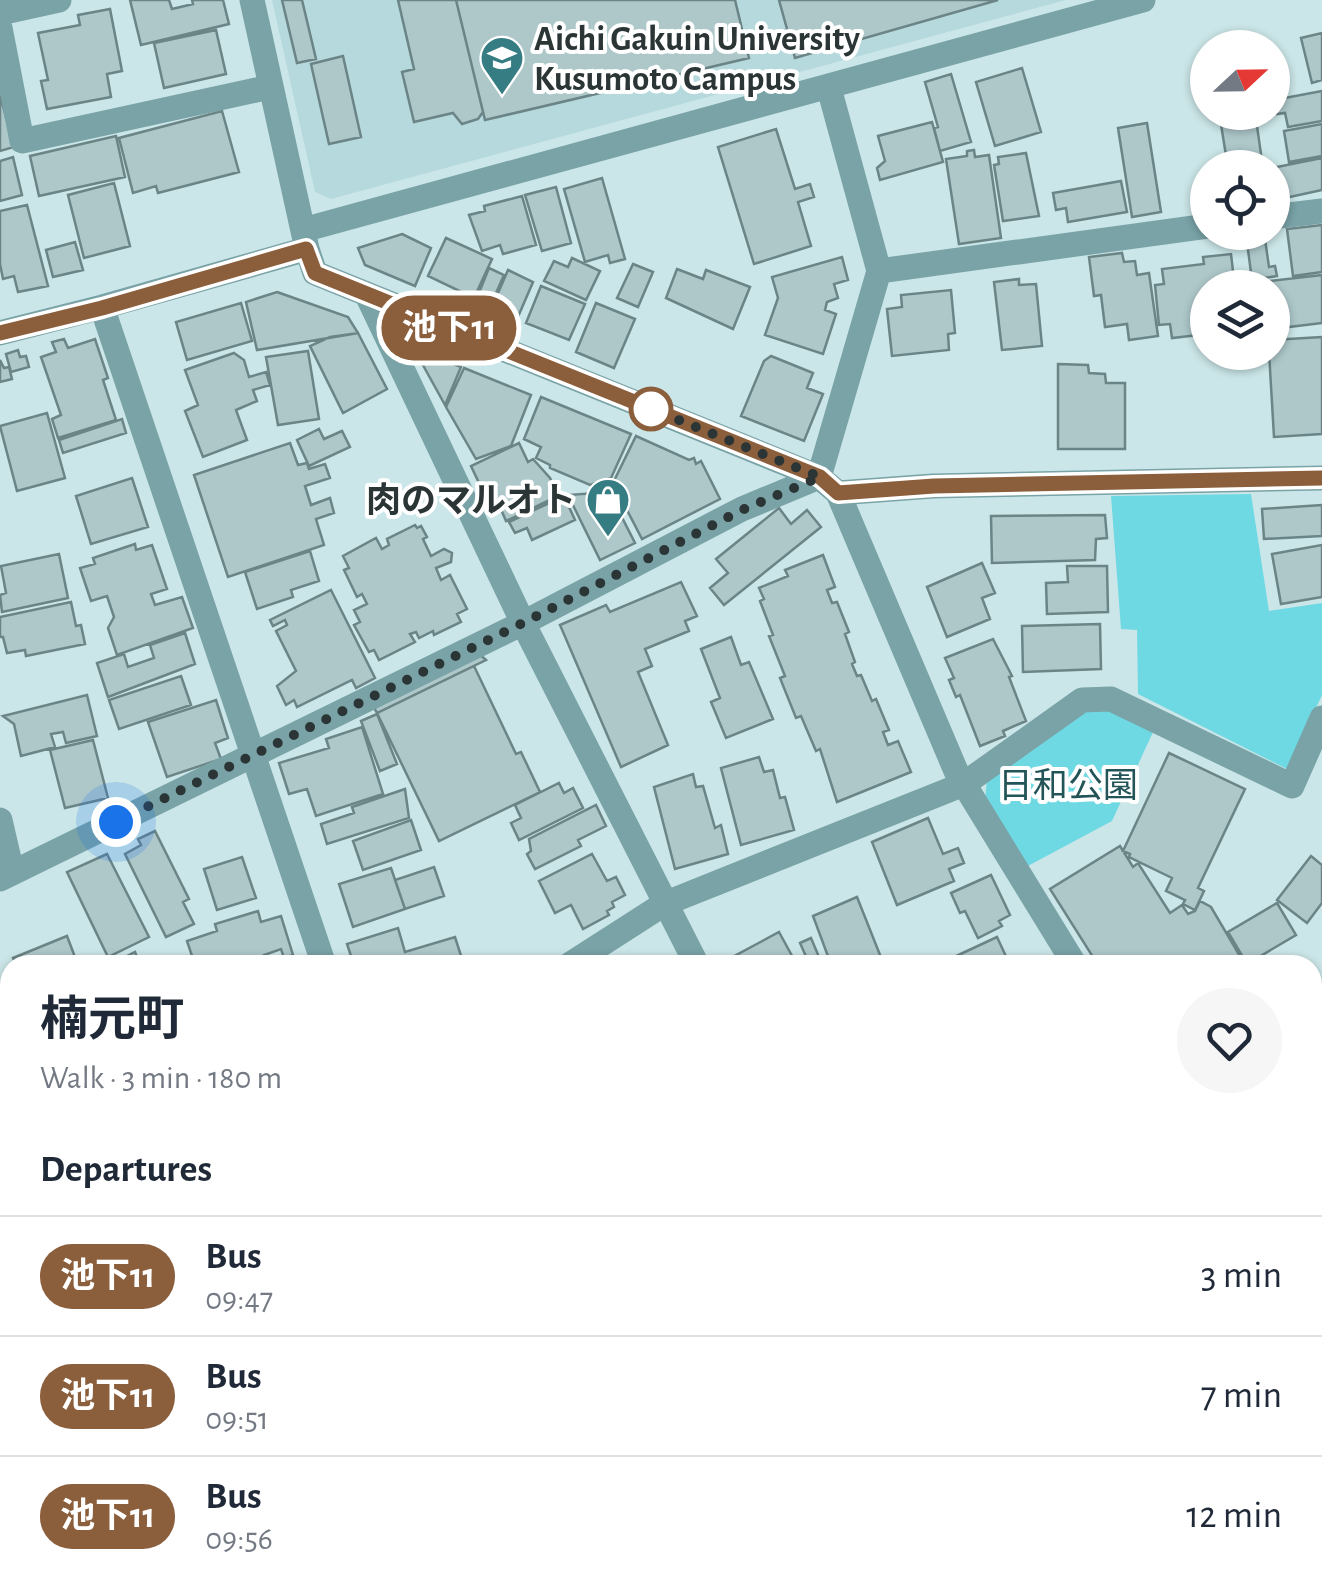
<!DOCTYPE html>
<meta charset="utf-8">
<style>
body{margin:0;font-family:"Alegreya Sans","Noto Sans JP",sans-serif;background:#f6f6f7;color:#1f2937;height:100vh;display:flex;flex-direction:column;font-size:38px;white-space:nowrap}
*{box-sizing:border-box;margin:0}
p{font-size:32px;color:#747a83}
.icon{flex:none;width:55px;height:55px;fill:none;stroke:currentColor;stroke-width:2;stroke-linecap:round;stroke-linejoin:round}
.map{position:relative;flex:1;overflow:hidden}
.sheet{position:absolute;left:0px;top:955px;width:1322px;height:640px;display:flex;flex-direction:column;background:#fff;border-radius:30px 30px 0 0;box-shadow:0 2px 8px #0004}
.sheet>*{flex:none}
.badge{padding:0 20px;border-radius:32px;font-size:35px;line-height:65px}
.needle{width:65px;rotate:68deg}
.buttons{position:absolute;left:1190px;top:30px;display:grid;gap:20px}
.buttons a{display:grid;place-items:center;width:100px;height:100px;border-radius:50%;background:#fff;box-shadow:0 2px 8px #0004;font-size:50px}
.you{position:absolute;width:50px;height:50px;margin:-25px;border:8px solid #fff;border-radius:50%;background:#1a73e8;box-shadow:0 0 0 15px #1a73e833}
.map>.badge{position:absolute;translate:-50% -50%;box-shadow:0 0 0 5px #fff}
h2{padding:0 40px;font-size:38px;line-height:90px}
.round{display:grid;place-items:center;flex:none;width:105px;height:105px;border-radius:52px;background:#f6f6f7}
.overview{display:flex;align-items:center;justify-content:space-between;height:170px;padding:0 40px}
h1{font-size:48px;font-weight:700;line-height:75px}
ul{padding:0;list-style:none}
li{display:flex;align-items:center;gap:30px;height:120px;padding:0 40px;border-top:2px solid #e0e1e3}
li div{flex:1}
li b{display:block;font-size:38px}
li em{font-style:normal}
li .badge{min-width:110px;font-weight:700;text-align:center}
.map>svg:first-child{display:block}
.built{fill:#b6d9dd}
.green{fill:#6fd9e3}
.building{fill:#aec8ca;stroke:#6b8486;stroke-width:2.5}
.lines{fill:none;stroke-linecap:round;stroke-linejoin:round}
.minor{stroke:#79a3a7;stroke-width:25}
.line-casing{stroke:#fff;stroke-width:22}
.line{stroke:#8b5e3c;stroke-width:15}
.walk{stroke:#2b3536;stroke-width:10;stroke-dasharray:0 18}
.stop-dot{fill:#fff;stroke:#8b5e3c;stroke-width:5}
.labels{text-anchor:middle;stroke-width:8;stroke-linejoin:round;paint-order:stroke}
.poi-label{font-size:35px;font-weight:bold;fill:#2b3536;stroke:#fff;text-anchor:start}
.park-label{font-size:35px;fill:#235458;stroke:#fff}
</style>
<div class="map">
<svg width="1322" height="1595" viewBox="0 0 1322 1595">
<rect width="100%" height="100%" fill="#cbe6e8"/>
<path class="built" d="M 272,0 L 1066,0 L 331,199 L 315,192 Z"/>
<path class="green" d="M 1251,494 L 1269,611 L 1322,603 L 1322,695 L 1287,769 L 1138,694 L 1137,630 L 1121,629 L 1111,496 Z
M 1110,706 L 1154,730 L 1112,821 L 1026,867 L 985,800 L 987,779 L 1085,708 Z"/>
<path class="building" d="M 130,0 L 169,0 L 172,9 L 193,4 L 192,0 L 223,0 L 229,24 L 141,45 Z
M 282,0 L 302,0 L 316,59 L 297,63 Z
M 398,0 L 456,0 L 483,112 L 478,119 L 462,124 L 453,113 L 414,122 L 402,72 L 414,69 Z
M 456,0 L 735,0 L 749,58 L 485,120 Z
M 779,0 L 998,0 L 795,58 Z
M 110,9 L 122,71 L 107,74 L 111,97 L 47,109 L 41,81 L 48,80 L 38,33 L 80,25 L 78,15 Z
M 216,30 L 226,74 L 164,88 L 154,43 Z
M 1322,33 L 1322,80 L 1312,83 L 1301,38 Z
M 343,56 L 361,137 L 329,144 L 311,64 Z
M 1022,68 L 1041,132 L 995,146 L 976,82 Z
M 951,74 L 971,142 L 940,151 L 934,128 L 938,127 L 925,82 Z
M 1322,91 L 1322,121 L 1288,127 L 1285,113 L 1277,114 L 1274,100 Z
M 0,95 L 14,147 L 0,151 Z
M 222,111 L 239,172 L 158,193 L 156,186 L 133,193 L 119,138 Z
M 1219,112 L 1255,112 L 1263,168 L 1228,168 Z
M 932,122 L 943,162 L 880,180 L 877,168 L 885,161 L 878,136 Z
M 1147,123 L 1161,212 L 1132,217 L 1118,128 Z
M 1322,124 L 1322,156 L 1289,162 L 1284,131 Z
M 776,129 L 795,189 L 810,184 L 814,197 L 798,202 L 811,246 L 754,264 L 718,147 Z
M 116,136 L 125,177 L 39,196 L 30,156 Z
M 974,150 L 975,157 L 989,155 L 1001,238 L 959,244 L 946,159 L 967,156 L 967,151 Z
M 1026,153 L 1039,216 L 1003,221 L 994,165 L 999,164 L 998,157 Z
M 13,157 L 22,195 L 0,201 L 0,161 Z
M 1322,158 L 1322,190 L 1276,200 L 1272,168 Z
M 602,178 L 625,259 L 610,263 L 608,255 L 585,262 L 564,189 Z
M 1121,181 L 1127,212 L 1068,222 L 1066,208 L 1056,210 L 1053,193 Z
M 114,183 L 130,246 L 84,258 L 68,195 Z
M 556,187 L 571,243 L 542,251 L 525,195 Z
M 522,196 L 536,245 L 503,254 L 500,245 L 482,251 L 469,215 L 485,211 L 484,206 Z
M 27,205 L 48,286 L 18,292 L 14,276 L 3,279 L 0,264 L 0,211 Z
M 1322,225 L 1322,272 L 1293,276 L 1287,229 Z
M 1264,232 L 1269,267 L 1275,266 L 1277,276 L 1252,280 L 1246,235 Z
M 402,234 L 431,248 L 415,286 L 365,265 L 358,248 Z
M 446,238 L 492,259 L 474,298 L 428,276 Z
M 75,242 L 83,270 L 53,277 L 46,250 Z
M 1122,253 L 1124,262 L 1135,261 L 1137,275 L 1149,273 L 1158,336 L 1129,340 L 1127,324 L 1105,327 L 1101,295 L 1094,296 L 1089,257 Z
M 1231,254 L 1235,288 L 1208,288 L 1208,334 L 1172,338 L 1170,324 L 1159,325 L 1155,285 L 1164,284 L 1162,269 L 1204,264 L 1203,257 Z
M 842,257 L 848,280 L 834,284 L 838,298 L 827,302 L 825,310 L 836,314 L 823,354 L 765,335 L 778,298 L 772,277 Z
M 572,258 L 600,271 L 586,300 L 544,281 L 554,261 L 568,267 Z
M 633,264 L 653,272 L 638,307 L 617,298 Z
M 489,268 L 504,275 L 486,316 L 472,310 Z
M 677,269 L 703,279 L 706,270 L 750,287 L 733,329 L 666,298 Z
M 508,270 L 533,282 L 514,326 L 489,314 Z
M 1322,275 L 1322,323 L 1272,329 L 1272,288 L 1254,288 L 1253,283 Z
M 1019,279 L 1019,285 L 1036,284 L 1042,346 L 1002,350 L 994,282 Z
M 541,286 L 585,304 L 569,340 L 526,323 Z
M 951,290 L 955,333 L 948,334 L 949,350 L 892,356 L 887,309 L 902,307 L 901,295 Z
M 277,292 L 348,317 L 358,333 L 257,350 L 246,302 Z
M 241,303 L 252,341 L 187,360 L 176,322 Z
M 596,303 L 635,319 L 614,368 L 576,352 Z
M 358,333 L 387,389 L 343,413 L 310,346 L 330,337 Z
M 1322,337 L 1322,434 L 1274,437 L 1269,352 L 1272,352 L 1272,340 Z
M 64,339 L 68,348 L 95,339 L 108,378 L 103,380 L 116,420 L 58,438 L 52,419 L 61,415 L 41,357 L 56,352 L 52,342 Z
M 18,350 L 20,357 L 26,356 L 29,367 L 11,372 L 6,354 Z
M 308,351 L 319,419 L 278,425 L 266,357 Z
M 424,352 L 461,367 L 445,405 L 419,358 Z
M 234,353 L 244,360 L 249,377 L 266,372 L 270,385 L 253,390 L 257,401 L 236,410 L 247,440 L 203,457 L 185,411 L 198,405 L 185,370 Z
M 771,356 L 813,373 L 807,388 L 823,394 L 804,441 L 741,416 L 764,361 Z
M 0,360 L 4,368 L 9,367 L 12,379 L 0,382 Z
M 1058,364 L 1088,365 L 1089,373 L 1105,374 L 1106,383 L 1125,383 L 1125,449 L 1058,449 Z
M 464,368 L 531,395 L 511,446 L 476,459 L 446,407 Z
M 541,397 L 631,434 L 611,478 L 590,485 L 550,468 L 550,465 L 536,458 L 541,447 L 524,439 Z
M 47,413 L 65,478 L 17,491 L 0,426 Z
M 122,419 L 126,433 L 63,453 L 59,440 Z
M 319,429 L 324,439 L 342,431 L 350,447 L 309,466 L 297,440 Z
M 636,436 L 689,460 L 694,458 L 696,464 L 701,461 L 720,499 L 642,539 L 613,483 Z
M 290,443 L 298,465 L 307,463 L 309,469 L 325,464 L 330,478 L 305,486 L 311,505 L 330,498 L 334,513 L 316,519 L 324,545 L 228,577 L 194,475 Z
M 519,443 L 528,462 L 533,459 L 550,478 L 558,496 L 506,521 L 497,500 L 489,504 L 471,466 Z
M 132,478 L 148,527 L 91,544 L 76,496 Z
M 609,492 L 635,543 L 600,560 L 568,495 Z
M 564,496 L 575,520 L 532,540 L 527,528 L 515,533 L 509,522 Z
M 1322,505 L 1322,536 L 1264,539 L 1262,509 Z
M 779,508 L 791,524 L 807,510 L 821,527 L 724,605 L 710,588 L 728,573 L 716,559 Z
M 1105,515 L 1107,538 L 1096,539 L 1095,560 L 992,563 L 991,516 Z
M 415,525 L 417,528 L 421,526 L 427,537 L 423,539 L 431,556 L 444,549 L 452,553 L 451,562 L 436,568 L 441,580 L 450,575 L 467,609 L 457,614 L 461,622 L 434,635 L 433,631 L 419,638 L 416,632 L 410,634 L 415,642 L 379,660 L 374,650 L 369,652 L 354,625 L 360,622 L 354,610 L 367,604 L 362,594 L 357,597 L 344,570 L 349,568 L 343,556 L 376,538 L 382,549 L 389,545 L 387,539 Z
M 135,544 L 136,550 L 152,545 L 167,589 L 151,594 L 155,605 L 182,597 L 193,628 L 117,655 L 108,628 L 114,617 L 107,596 L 91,601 L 80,568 L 95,564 L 93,558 Z
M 1322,545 L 1322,597 L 1281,604 L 1272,554 Z
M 310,551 L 319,581 L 291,590 L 293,597 L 257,609 L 245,572 Z
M 59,554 L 68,598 L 2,612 L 0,595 L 6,593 L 1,566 Z
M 823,555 L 835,587 L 827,590 L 832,603 L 837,602 L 849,632 L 845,634 L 855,662 L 852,664 L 857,676 L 861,675 L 872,701 L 876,699 L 889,730 L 883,732 L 888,745 L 898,741 L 911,772 L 837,802 L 820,749 L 816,751 L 801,716 L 796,718 L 780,678 L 785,676 L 769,636 L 773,635 L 760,601 L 764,599 L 759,588 L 788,576 L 785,570 Z
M 982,563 L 995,593 L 982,598 L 990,619 L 947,637 L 927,587 Z
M 1067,566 L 1107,566 L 1108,612 L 1047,614 L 1046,583 L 1068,582 Z
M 681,582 L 697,616 L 685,621 L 689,631 L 645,649 L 652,666 L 638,672 L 668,745 L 621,767 L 560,625 L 606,605 L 610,612 Z
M 331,590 L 375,678 L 356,688 L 352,680 L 297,707 L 294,700 L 286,705 L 277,686 L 296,671 L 276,631 L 287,625 L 285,620 L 273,626 L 270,620 Z
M 71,602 L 76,626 L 81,625 L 85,644 L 26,656 L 25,650 L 7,653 L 3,637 L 0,637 L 0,617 Z
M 1100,624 L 1101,669 L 1023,672 L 1022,626 Z
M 185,633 L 195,664 L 108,697 L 97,663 L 124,654 L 128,667 L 154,658 L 150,645 Z
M 731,637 L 741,665 L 749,662 L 773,719 L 726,738 L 711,702 L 720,698 L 701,649 Z
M 993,639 L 1012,676 L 1009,677 L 1026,721 L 1003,731 L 1005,736 L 980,746 L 960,695 L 956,697 L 949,680 L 954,678 L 945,658 Z
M 477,652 L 486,660 L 377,713 L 371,702 Z
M 474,666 L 516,754 L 521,752 L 540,792 L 439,841 L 377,713 Z
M 181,676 L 191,705 L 119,729 L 109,700 Z
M 87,695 L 97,736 L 66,743 L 63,732 L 51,734 L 55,747 L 21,756 L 14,724 L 3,716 Z
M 216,700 L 228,738 L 215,743 L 221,759 L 167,777 L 148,722 Z
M 377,714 L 397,764 L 380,771 L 361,721 Z
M 362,727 L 383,794 L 316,816 L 307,789 L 289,794 L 279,763 L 329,748 L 326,739 Z
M 93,740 L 108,798 L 65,808 L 50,750 Z
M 1169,753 L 1245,789 L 1198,888 L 1204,891 L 1195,910 L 1183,904 L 1185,900 L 1166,891 L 1172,878 L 1129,857 L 1130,854 L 1123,851 Z
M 759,757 L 764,772 L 773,770 L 780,798 L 785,797 L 794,830 L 741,845 L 721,768 Z
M 693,774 L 696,787 L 703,786 L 715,828 L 721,825 L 728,854 L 675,869 L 654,787 Z
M 559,783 L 564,793 L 573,788 L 583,808 L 519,840 L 511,823 L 521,818 L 515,805 Z
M 405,789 L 409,818 L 327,844 L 321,824 L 354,813 L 352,807 Z
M 596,805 L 606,826 L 578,840 L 581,846 L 535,869 L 527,854 L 531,851 L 529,839 Z
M 928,818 L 943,854 L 958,848 L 964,863 L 949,869 L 954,881 L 897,905 L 872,842 Z
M 411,820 L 421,850 L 363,870 L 353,841 Z
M 155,831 L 189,899 L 183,902 L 194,924 L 166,937 L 125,854 L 141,845 L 138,839 Z
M 1120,846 L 1133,867 L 1138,863 L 1170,913 L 1182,905 L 1188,914 L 1195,911 L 1200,901 L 1211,907 L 1244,963 L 1098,965 L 1050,889 Z
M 107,854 L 149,937 L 108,957 L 67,872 Z
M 592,854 L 607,881 L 616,877 L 625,895 L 612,902 L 614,907 L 607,911 L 609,915 L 583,929 L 571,905 L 555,913 L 539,881 Z
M 1311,856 L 1322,865 L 1322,903 L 1307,923 L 1277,900 Z
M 242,857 L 256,898 L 217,910 L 204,869 Z
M 434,867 L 444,896 L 405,909 L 395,880 Z
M 391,868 L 405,909 L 353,927 L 339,884 Z
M 991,875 L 1010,915 L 999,921 L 1002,926 L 978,938 L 965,911 L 960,913 L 951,893 Z
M 857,897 L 884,965 L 836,965 L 833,957 L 829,959 L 813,916 Z
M 1277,903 L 1296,935 L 1247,964 L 1228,932 Z
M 258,911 L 261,922 L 281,916 L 293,955 L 284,958 L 281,949 L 264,955 L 266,963 L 261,965 L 246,965 L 244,961 L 233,965 L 195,965 L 187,941 L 217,931 L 215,924 Z
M 398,928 L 405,952 L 455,937 L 464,965 L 354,965 L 347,944 Z
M 779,932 L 797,965 L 730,965 L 727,960 Z
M 67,936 L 78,965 L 16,965 L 13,958 Z
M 997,937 L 1010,965 L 937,965 Z
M 811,938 L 819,957 L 808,961 L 800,943 Z
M 135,952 L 140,965 L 109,965 Z
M 1322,1098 L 1322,1281 L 1312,1266 L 1312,1110 Z
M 10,1169 L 10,1296 L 0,1282 L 0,1171 Z
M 2,1385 L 10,1398 L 10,1476 L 0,1460 Z
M 1322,1465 L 1322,1509 L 1312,1493 L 1312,1470 Z
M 1319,1537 L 1322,1595 L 1294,1595 L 1288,1585 L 1312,1585 L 1312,1541 Z
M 24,1585 L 30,1595 L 8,1595 Z
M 162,1585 L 234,1585 L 229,1595 L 181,1595 Z
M 263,1585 L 324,1585 L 318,1595 L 258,1595 Z
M 505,1585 L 553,1585 L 549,1595 L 520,1595 Z
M 571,1585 L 616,1585 L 621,1587 L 617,1595 L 567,1595 Z
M 637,1585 L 714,1585 L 716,1586 L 711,1595 L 632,1595 Z
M 746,1585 L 808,1585 L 803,1595 L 763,1595 Z
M 877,1585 L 920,1585 L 939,1594 L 872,1595 Z
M 977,1585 L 1054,1585 L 1038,1595 L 961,1595 Z
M 1206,1585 L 1266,1585 L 1271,1594 L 1212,1595 Z"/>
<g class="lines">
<path class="minor" d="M 252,0 L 307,249 L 315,273 L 819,477 L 838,493 L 933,486 L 1322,478
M 0,13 L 59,0
M 0,28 L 22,141 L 270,87
M 1272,217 L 1322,211
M 303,230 L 1143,0
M 879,271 L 1208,226
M 367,295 L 523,623 L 697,965
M 102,307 L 324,965
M 0,333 L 102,307 L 307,249
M 838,493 L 956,771 L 1075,965
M 0,820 L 12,872
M 0,879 L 523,623 L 742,509 L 819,477 L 879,271 L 829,88
M 569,965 L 664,904 L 964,784 L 1082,700 L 1111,699 L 1292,786 L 1322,718
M 0,1007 L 10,1032
M 1312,1066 L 1322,1055
M 0,1332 L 10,1326
M 1312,1347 L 1322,1362
M 459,1585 L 479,1595
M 1072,1585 L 1079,1595
M 52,1595 L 67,1585
M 825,1595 L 830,1585"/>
</g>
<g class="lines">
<defs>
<path id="line" d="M 0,333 L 102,308 L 306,249 L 315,273 L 820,477 L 838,493 L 934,486 L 1322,478"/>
</defs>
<use href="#line" class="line-casing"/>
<use href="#line" class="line"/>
<path class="walk" d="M 116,822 L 523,623 L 742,510 L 820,477 L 646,407 L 651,409"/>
</g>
<defs>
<symbol id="university-pin" viewBox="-11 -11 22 30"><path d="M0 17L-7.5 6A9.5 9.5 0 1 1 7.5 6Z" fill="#357d83" stroke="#fff"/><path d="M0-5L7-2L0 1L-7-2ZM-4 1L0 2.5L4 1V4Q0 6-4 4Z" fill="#fff"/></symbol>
<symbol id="shop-pin" viewBox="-11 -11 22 30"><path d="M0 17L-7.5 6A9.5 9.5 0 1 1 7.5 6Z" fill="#357d83" stroke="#fff"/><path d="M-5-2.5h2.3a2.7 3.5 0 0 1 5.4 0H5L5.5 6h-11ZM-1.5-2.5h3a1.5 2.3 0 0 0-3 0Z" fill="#fff"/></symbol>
</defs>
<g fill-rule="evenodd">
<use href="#university-pin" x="477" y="33" width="50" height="68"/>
<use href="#shop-pin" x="583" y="475" width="50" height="68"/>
</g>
<circle class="stop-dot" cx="651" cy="409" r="20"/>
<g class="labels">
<g class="poi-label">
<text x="534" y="50">Aichi Gakuin University<tspan x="534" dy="40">Kusumoto Campus</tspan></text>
<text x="576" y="512" text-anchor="end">肉のマルオト</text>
</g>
<g class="park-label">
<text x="1068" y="797">日和公園</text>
</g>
</g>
</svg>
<div class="buttons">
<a><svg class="needle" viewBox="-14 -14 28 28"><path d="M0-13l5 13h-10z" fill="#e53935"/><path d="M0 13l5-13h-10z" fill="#747a83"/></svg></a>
<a><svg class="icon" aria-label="locate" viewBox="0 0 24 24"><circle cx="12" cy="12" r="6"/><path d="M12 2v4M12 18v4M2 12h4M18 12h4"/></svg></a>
<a><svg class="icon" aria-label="layers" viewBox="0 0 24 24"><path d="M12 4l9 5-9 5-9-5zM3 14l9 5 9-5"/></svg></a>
</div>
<div class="you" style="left:116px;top:822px"></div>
<b class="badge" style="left:449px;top:328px;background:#8b5e3c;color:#fff">池下11</b>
<section class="sheet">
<div class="overview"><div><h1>楠元町</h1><p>Walk · 3 min · 180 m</p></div><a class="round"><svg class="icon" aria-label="heart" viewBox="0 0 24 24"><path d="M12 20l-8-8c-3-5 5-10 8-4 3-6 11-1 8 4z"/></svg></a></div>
<h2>Departures</h2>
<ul>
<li><span class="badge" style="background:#8b5e3c;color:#fff">池下11</span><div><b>Bus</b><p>09:47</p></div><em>3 min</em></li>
<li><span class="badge" style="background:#8b5e3c;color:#fff">池下11</span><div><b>Bus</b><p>09:51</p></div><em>7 min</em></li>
<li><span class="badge" style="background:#8b5e3c;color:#fff">池下11</span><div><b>Bus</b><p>09:56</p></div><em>12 min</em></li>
</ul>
</section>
</div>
